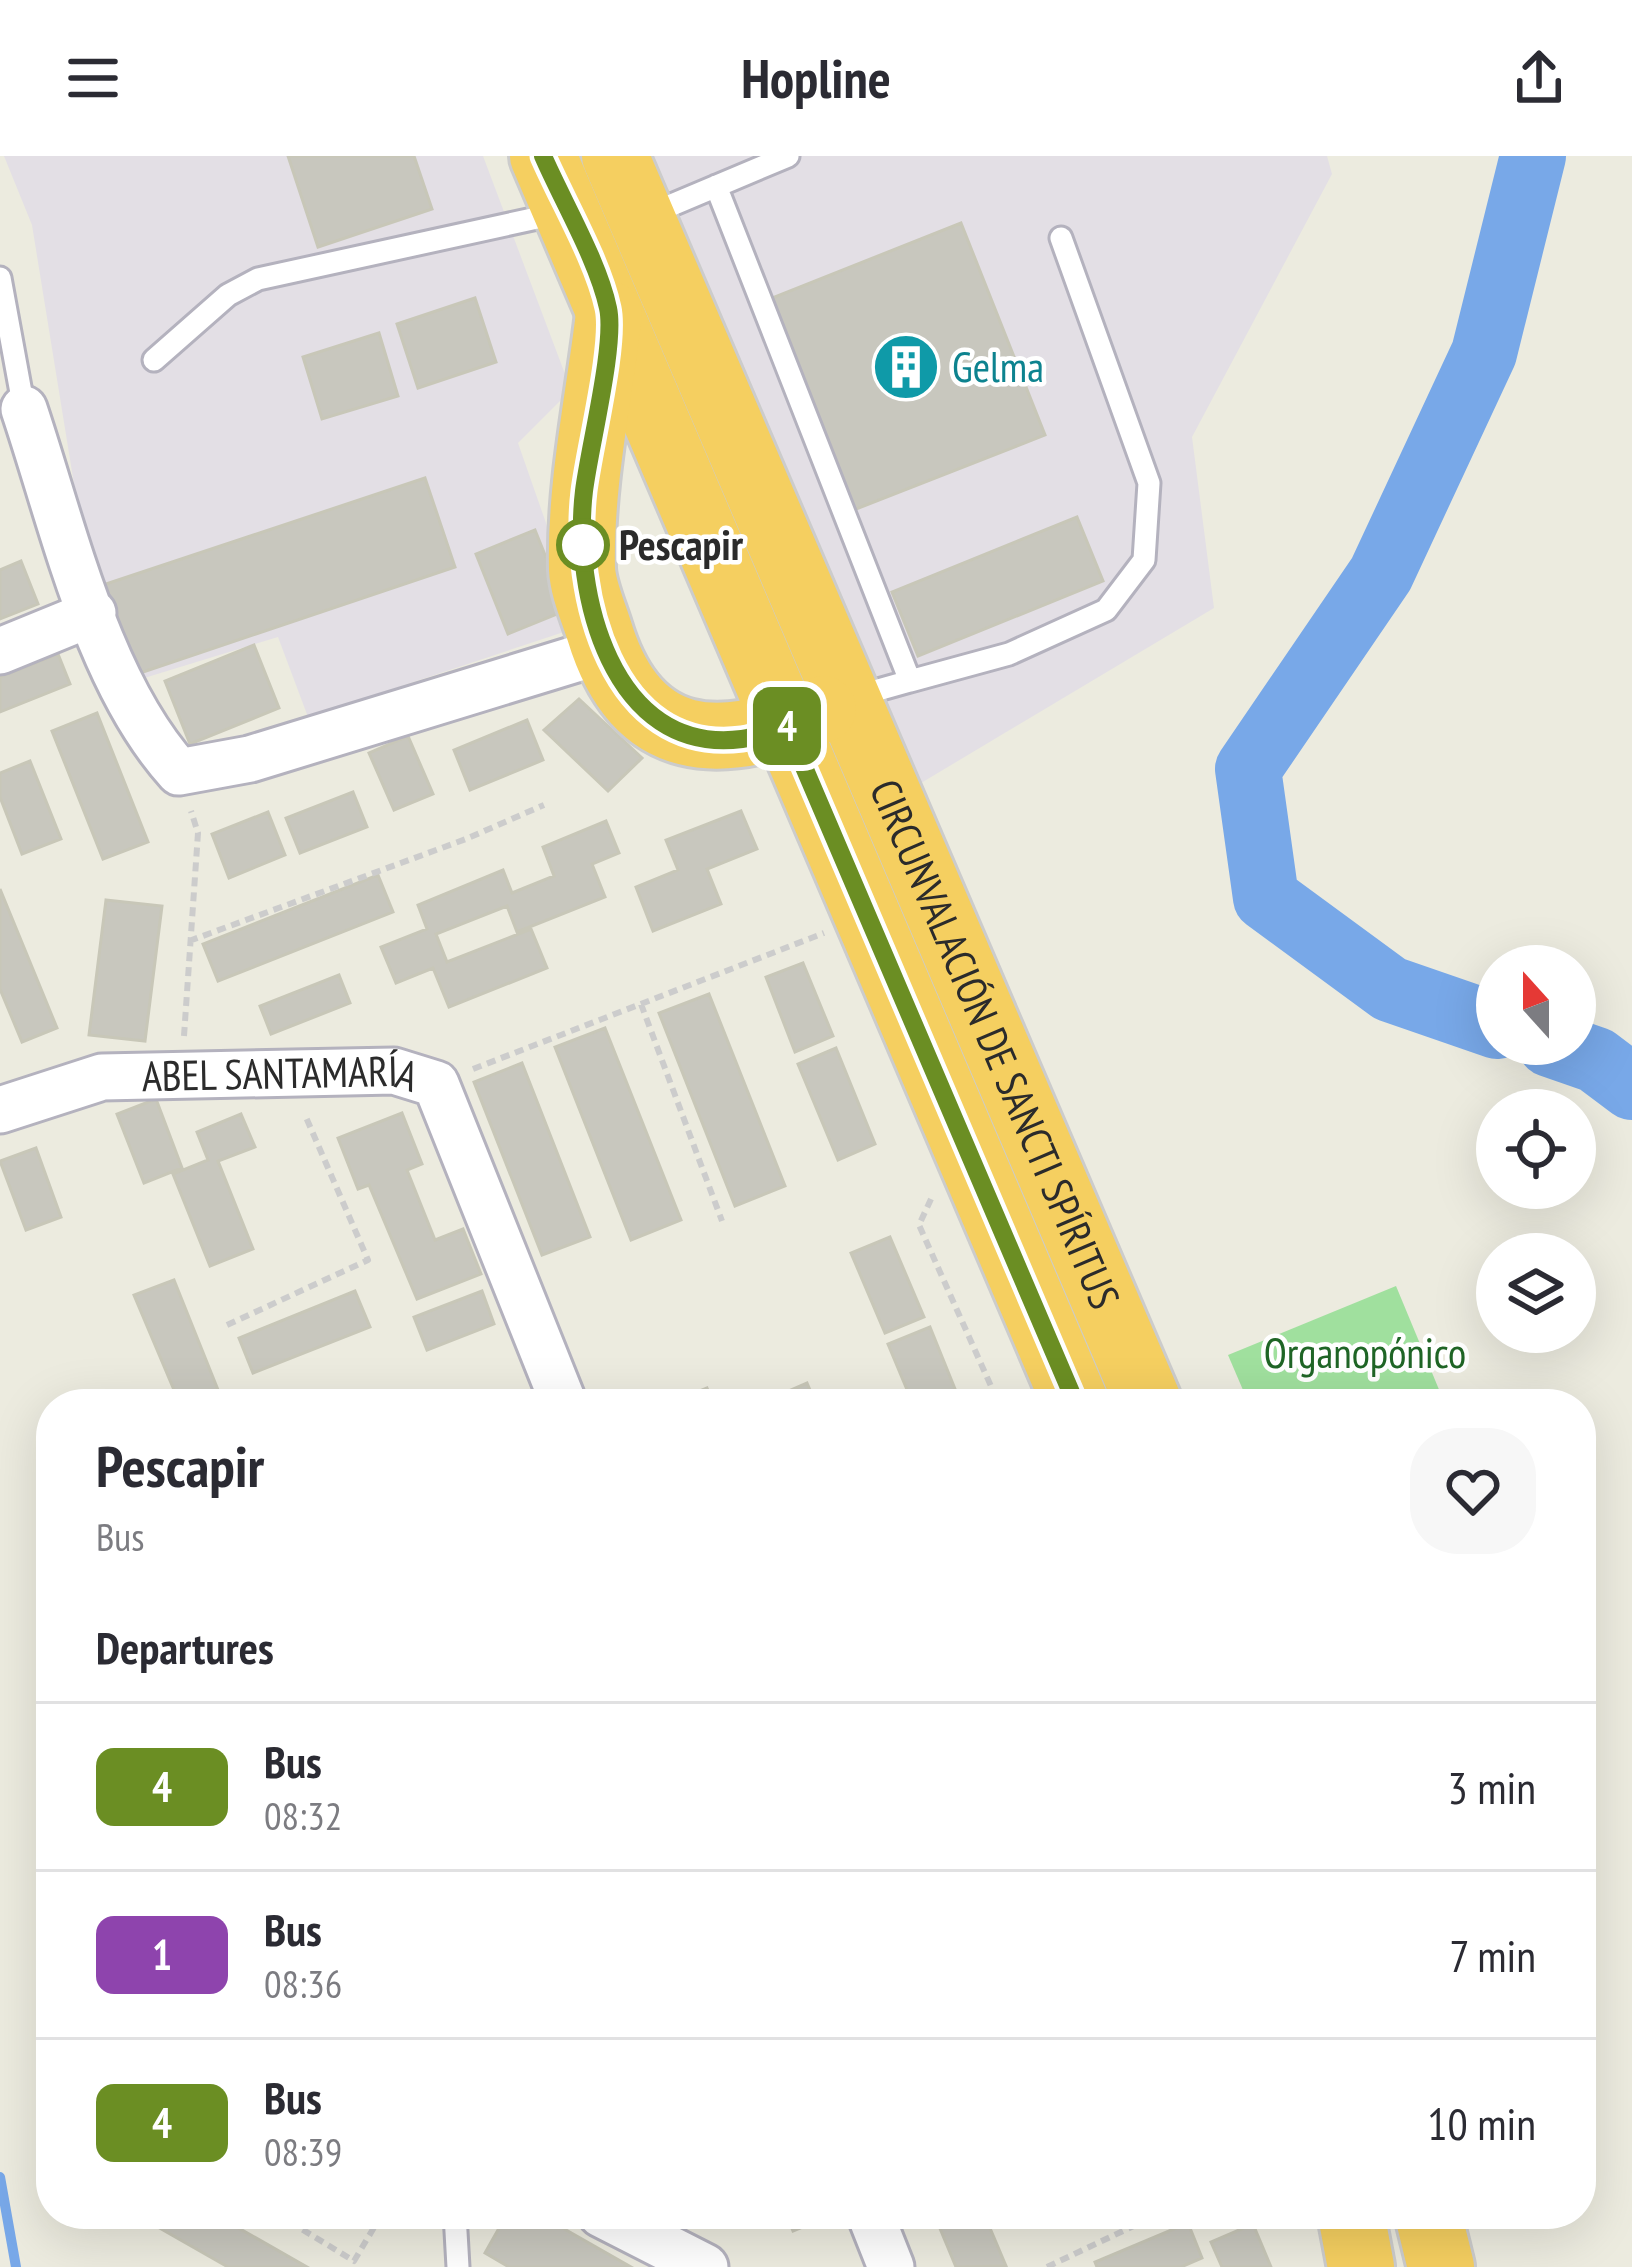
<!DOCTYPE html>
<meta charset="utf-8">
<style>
body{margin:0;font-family:"PT Sans Narrow",sans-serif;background:#f7f7f7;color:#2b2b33;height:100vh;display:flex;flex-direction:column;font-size:45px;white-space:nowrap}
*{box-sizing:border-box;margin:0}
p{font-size:39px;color:#7c7c81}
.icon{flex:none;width:66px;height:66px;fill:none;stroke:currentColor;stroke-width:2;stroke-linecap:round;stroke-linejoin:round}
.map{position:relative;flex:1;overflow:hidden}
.panel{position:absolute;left:36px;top:1233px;width:1560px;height:840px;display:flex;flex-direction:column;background:#fff;border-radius:48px;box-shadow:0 12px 48px #0002}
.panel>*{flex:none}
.badge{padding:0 24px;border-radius:18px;font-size:42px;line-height:78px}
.needle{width:78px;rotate:339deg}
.controls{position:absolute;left:1476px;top:789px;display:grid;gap:24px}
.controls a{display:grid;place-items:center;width:120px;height:120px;border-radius:50%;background:#fff;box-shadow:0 12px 48px #0002;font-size:60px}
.map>.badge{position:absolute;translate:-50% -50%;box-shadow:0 0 0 6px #fff}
h2{padding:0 60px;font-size:45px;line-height:108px}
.round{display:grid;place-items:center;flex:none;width:126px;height:126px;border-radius:48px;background:#f7f7f7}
.head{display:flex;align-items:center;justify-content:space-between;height:204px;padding:0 60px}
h1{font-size:57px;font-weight:600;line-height:90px}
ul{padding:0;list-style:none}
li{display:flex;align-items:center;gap:36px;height:168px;padding:0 60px;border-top:3px solid #e1e1e2}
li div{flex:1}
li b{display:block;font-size:45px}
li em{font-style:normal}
li .badge{min-width:132px;font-weight:700;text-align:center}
header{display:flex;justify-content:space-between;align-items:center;height:156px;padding:0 60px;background:#fff;font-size:54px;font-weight:600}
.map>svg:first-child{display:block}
.industrial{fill:#e3dfe5}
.green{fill:#a0e09e}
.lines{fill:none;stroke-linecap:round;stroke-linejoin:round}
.stream{stroke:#78a8e8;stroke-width:10}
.river{stroke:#78a8e8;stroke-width:66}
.building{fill:#c8c7be;stroke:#c8c7b8;stroke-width:3}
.lane-casing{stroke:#b4b2be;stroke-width:27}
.street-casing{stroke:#b4b2be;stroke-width:51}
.highway-casing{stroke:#ccc;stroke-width:72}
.path{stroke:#ccc;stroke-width:6;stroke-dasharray:9 6;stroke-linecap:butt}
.lane{stroke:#fff;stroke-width:21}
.street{stroke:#fff;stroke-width:45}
.highway{stroke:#f5cf60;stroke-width:66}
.line-casing{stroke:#fff;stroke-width:27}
.line{stroke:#6b8e23;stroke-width:18}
.stop-dot{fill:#fff;stroke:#6b8e23;stroke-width:6}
.labels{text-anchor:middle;stroke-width:9;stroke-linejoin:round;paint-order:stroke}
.culture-label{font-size:42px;fill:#0d838f;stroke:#fff;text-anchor:start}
.stop-label{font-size:42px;font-weight:bold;fill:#2b2b2b;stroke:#fff;text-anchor:start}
.street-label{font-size:42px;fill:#2b2b2b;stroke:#fff}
.park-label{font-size:42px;fill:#1f6526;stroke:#fff}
</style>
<header><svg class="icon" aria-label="menu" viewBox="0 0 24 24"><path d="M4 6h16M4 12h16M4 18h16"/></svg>Hopline<svg class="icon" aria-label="share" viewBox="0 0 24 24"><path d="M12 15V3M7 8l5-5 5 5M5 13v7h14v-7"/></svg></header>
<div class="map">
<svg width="1632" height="2111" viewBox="0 0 1632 2111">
<rect width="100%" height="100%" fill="#ecebdf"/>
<path class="industrial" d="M 4,0 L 483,0 L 571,234 L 518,287 L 582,470 L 308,561 L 278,481 L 141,523 L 86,402 L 32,69 Z
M 650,0 L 1327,0 L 1332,18 L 1192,281 L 1214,452 L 916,630 Z"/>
<path class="green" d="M 1396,1130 L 1445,1248 L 1249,1248 L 1228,1199 Z"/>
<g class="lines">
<path class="stream" d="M 0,2021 L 16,2111"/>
<path class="river" d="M 1497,870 L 1390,833 L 1266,742 L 1248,613 L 1381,418 L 1484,197 L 1533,0
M 1550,888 L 1596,904 L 1632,931"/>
</g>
<path class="building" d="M 288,0 L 414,0 L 432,53 L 318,91 Z
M 961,67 L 1045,279 L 851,355 L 767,144 Z
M 475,142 L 496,206 L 418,232 L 397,168 Z
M 379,177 L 398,240 L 322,263 L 303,201 Z
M 425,322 L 455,411 L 134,519 L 103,429 Z
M 1077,361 L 1103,425 L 918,500 L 892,436 Z
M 535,374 L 567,454 L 508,478 L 476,398 Z
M 21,405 L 38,448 L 0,463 L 0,414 Z
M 254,489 L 279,552 L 190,588 L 165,525 Z
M 58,498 L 70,528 L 0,556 L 0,521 Z
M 579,543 L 642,602 L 608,635 L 544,574 Z
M 97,557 L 148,686 L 103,703 L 52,575 Z
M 527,564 L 543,604 L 470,634 L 454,594 Z
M 408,580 L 433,638 L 394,654 L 369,597 Z
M 30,605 L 61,683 L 22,698 L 0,641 L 0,617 Z
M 353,636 L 367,671 L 300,697 L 286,662 Z
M 741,655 L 757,693 L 707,713 L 721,748 L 653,775 L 636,731 L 678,714 L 666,684 Z
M 268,656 L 285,699 L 229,722 L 212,678 Z
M 606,665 L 619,697 L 592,708 L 605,741 L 517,776 L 507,750 L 436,778 L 447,806 L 531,773 L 547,812 L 449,851 L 433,812 L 396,827 L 381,791 L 427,773 L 418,749 L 503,714 L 512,737 L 554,720 L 543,691 Z
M 378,719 L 393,756 L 218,825 L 203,788 Z
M 0,733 L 57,872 L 22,886 L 0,833 Z
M 106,744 L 162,750 L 145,885 L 89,879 Z
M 803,807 L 833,880 L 795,896 L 766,821 Z
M 339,819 L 350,847 L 271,878 L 260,850 Z
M 709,838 L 785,1030 L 735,1050 L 659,857 Z
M 605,872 L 681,1064 L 631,1084 L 555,891 Z
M 836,892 L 875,988 L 838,1004 L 798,908 Z
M 522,907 L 590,1081 L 542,1099 L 474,926 Z
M 156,943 L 182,1012 L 144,1027 L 117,958 Z
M 402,957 L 422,1008 L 407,1014 L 435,1084 L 463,1073 L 481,1118 L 417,1143 L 369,1029 L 358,1033 L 338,982 Z
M 241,958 L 255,991 L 218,1005 L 253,1093 L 210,1110 L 173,1018 L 208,1004 L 197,976 Z
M 36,992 L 61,1061 L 26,1074 L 0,1005 Z
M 890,1081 L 924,1161 L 885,1177 L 851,1097 Z
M 174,1124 L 218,1234 L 180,1248 L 134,1139 Z
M 355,1135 L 370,1171 L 253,1217 L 239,1182 Z
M 482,1135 L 494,1168 L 427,1194 L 414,1161 Z
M 930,1171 L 957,1238 L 932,1248 L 913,1248 L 888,1188 Z
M 807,1227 L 816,1248 L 789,1248 L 784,1237 Z
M 707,1232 L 714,1248 L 668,1248 Z
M 163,2058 L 214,2058 L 307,2111 L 228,2111 L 156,2070 Z
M 507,2058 L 538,2058 L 631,2111 L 509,2111 L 485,2097 Z
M 786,2058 L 832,2058 L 832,2059 L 793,2075 Z
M 934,2058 L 984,2058 L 1006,2110 L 956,2111 Z
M 1188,2067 L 1202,2102 L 1181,2111 L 1097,2111 L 1095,2106 Z
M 1253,2068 L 1271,2111 L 1222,2111 L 1211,2086 Z"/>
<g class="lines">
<defs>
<path id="lane" d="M 716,30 L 910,525 L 853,541
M 648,59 L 788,0
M 0,122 L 24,253
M 154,204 L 228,139 L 258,123 L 560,57
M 910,525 L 1009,498 L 1106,454 L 1144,404 L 1149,327 L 1061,82
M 455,2058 L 458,2111"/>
<g id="street">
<path d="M 24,253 C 63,369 97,526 179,616 L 250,603 L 605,494"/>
<path d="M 0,495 L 93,457"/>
<path id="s1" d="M 0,954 L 102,921 L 394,915 L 436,928 L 564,1248"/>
<path d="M 601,2058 L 705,2111"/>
<path d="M 870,2058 L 891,2111"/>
</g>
<g id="highway">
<path d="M 543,0 L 1076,1248"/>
<path id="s2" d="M 615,0 L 1149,1248"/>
<path d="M 609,158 C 599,243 580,327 582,413 C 583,433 593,455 599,474 C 636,597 721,597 823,553"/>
<path d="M 1351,2058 L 1361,2111"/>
<path d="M 1428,2058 L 1441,2111"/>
</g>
</defs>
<use href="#lane" class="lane-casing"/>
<use href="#street" class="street-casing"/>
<use href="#highway" class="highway-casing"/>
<path class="path" d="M 189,785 L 466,683 L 544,649
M 641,848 L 722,1065
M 184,880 L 198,677 L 191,655
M 473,913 L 824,777
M 931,1043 L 919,1069 L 999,1248
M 227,1169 L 368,1104 L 305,959
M 277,2058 L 354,2105 L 382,2058
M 1047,2111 L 1144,2065 L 1141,2058"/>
<use href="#lane" class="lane"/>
<use href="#street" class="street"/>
<use href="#highway" class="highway"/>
</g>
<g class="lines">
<defs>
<path id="line" d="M 543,0 C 563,46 598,105 608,152 C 616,188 589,293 584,335 C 572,435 611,600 742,583 C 757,581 772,573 786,569 L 1076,1248"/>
</defs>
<use href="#line" class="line-casing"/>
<use href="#line" class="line"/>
</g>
<defs>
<symbol id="building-disc" viewBox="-11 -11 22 22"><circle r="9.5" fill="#0f9aa8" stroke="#fff"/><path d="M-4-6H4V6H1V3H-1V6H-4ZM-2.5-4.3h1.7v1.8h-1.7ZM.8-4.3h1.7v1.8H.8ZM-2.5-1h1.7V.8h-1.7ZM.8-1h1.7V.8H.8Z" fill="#fff"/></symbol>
</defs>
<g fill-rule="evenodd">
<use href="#building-disc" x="868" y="173" width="76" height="76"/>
</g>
<circle class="stop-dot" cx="583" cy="389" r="24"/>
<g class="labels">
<g class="culture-label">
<text x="952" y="226">Gelma</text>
</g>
<g class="stop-label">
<text x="619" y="404">Pescapir</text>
</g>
<g class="street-label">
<text dy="15" stroke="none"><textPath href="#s2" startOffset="966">CIRCUNVALACIÓN DE SANCTI SPÍRITUS</textPath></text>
<text dy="15" stroke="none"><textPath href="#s1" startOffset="285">ABEL SANTAMARÍA</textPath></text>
</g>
<g class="park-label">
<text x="1365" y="1212">Organopónico</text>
</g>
</g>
</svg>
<div class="controls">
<a><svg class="needle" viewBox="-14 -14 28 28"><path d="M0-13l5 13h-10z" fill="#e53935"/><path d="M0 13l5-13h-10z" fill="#7c7c81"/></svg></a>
<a><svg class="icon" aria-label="locate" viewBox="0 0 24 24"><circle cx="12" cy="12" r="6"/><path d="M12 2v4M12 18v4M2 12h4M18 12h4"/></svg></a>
<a><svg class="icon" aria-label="layers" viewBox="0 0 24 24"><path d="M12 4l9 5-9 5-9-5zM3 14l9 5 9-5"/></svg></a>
</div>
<b class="badge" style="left:787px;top:570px;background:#6b8e23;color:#fff">4</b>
<section class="panel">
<div class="head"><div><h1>Pescapir</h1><p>Bus</p></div><a class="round"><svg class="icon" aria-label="heart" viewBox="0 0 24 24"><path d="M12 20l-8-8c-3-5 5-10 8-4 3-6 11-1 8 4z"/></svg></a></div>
<h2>Departures</h2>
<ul>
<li><span class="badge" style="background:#6b8e23;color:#fff">4</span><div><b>Bus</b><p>08:32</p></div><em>3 min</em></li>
<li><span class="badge" style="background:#8e44ad;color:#fff">1</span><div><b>Bus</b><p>08:36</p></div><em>7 min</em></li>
<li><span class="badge" style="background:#6b8e23;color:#fff">4</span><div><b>Bus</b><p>08:39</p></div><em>10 min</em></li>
</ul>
</section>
</div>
